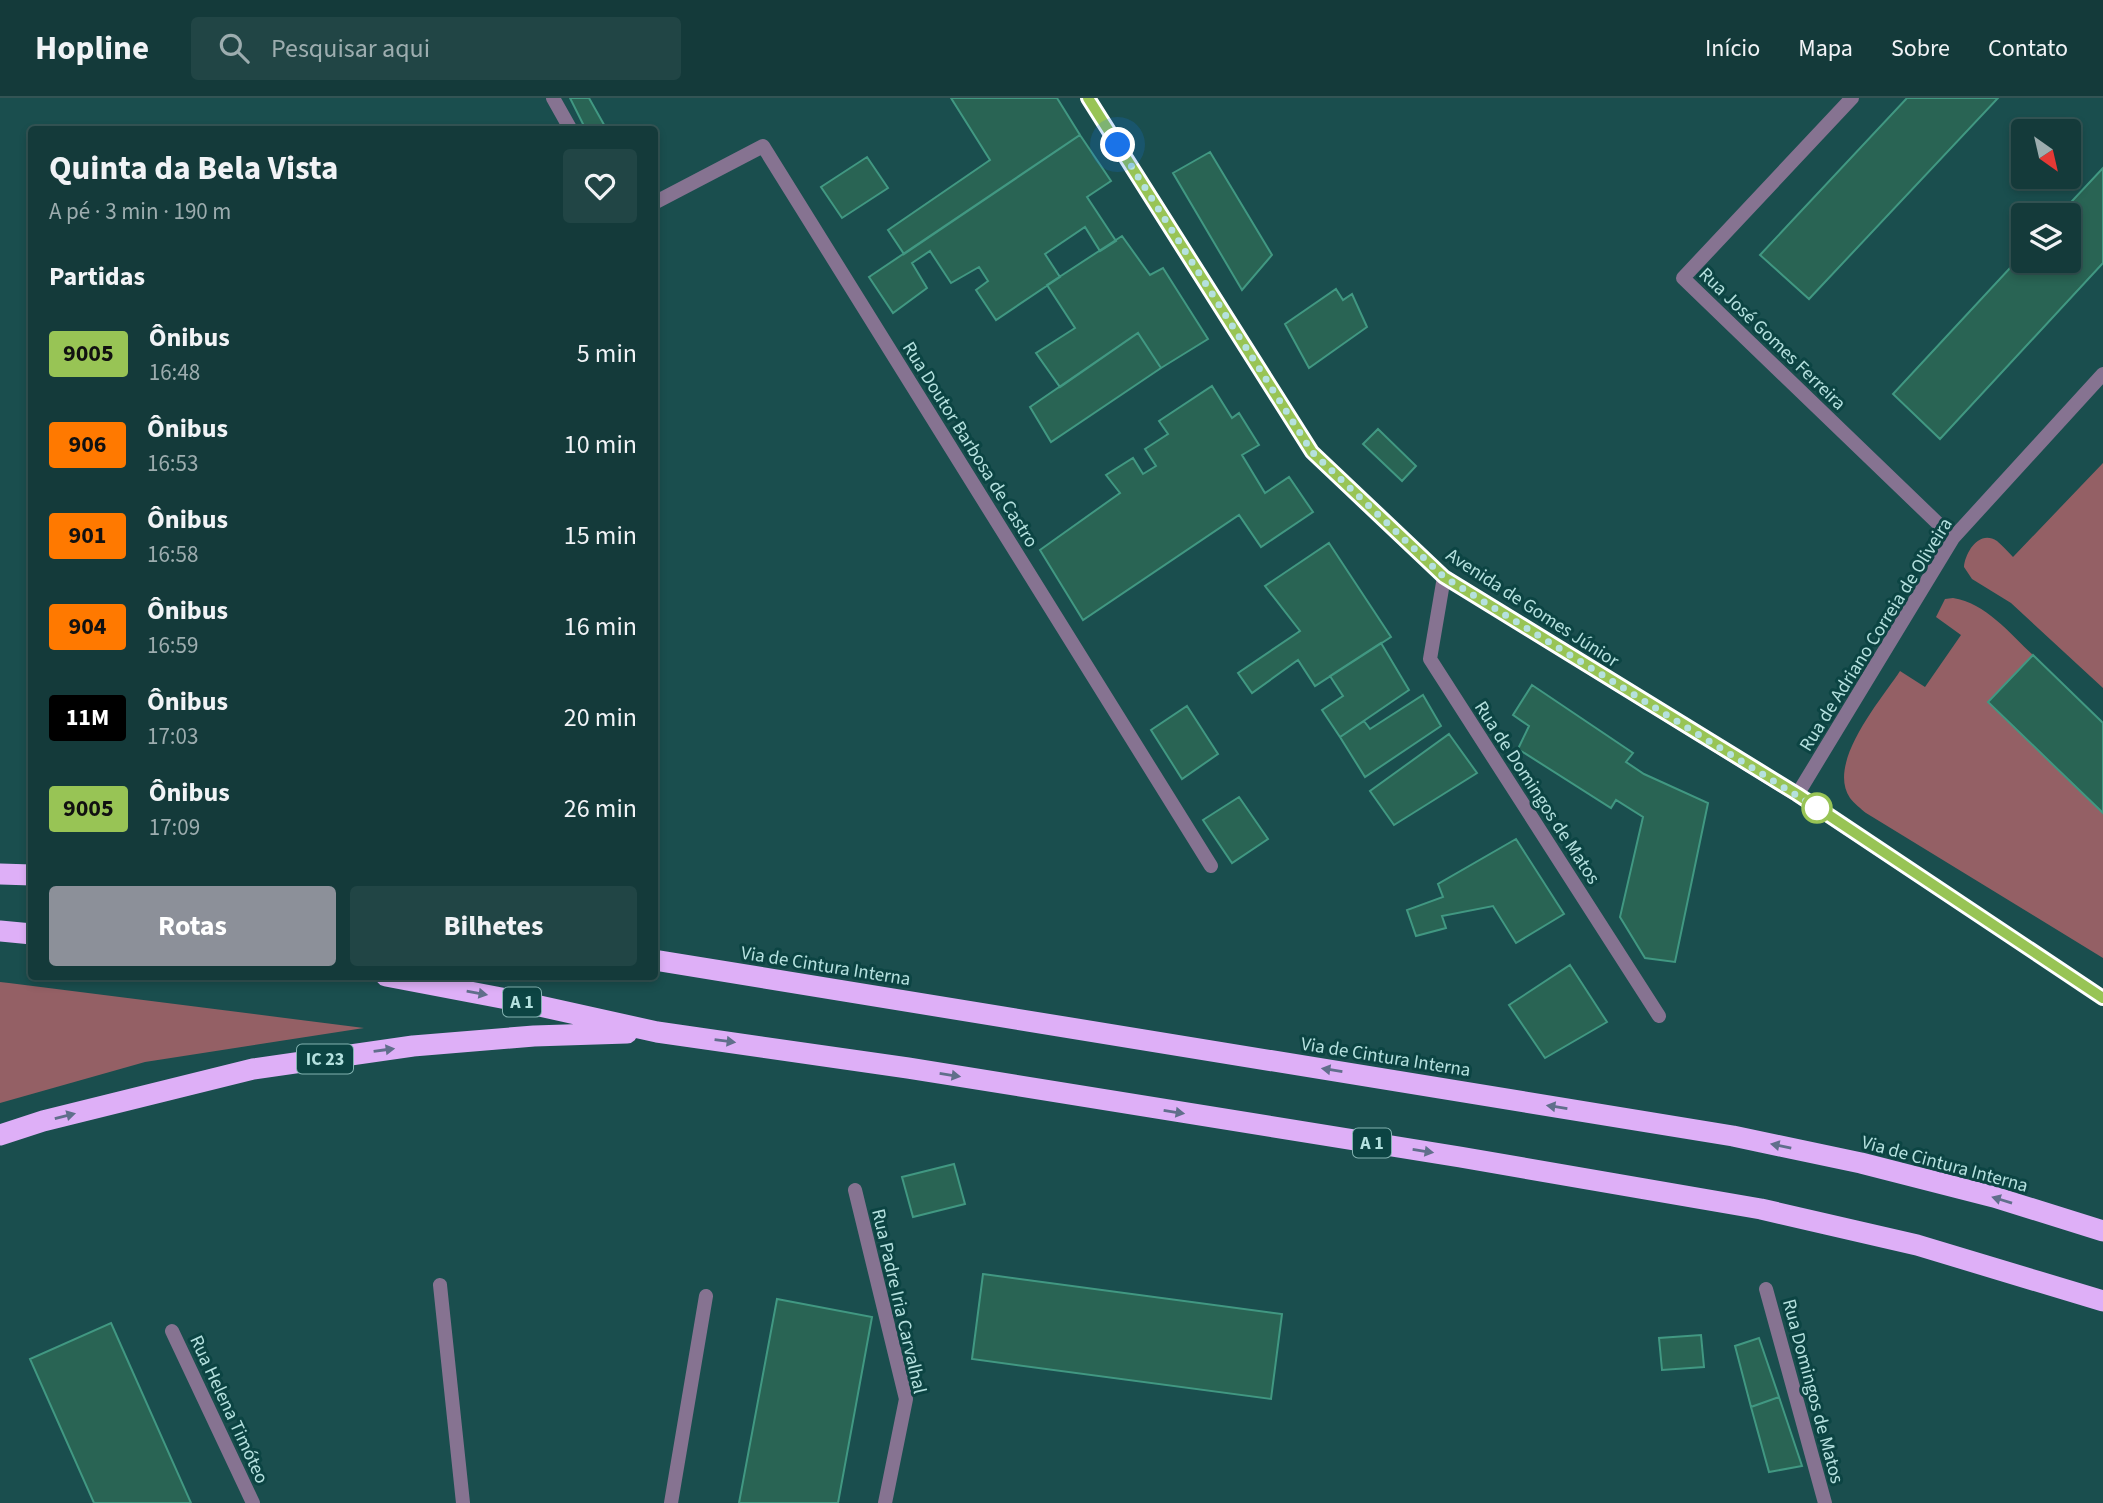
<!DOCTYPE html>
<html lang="pt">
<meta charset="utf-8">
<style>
body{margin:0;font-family:"Source Sans 3",sans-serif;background:#214545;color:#f1f3f6;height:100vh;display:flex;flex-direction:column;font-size:26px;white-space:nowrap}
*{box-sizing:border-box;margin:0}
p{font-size:23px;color:#9dadaf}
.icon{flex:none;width:38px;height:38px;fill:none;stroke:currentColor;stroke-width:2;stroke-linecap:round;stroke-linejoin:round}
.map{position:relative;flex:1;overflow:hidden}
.details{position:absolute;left:28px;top:28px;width:630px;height:854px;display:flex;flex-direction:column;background:#143a3a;border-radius:7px;box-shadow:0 4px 10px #0003,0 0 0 2px #335454}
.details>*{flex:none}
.badge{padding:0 14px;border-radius:5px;font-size:24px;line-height:46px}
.needle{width:46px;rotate:146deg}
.controls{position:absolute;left:2011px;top:21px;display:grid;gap:14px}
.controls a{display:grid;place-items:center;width:70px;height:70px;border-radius:7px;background:#143a3a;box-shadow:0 4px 10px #0003,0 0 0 2px #335454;font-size:35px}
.you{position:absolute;width:35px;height:35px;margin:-18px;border:5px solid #fff;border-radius:50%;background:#1a73e8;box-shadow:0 0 0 10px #1a73e833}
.map>.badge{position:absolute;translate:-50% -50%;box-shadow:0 0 0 4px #fff}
h2{padding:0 21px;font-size:26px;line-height:63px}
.round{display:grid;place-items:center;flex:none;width:74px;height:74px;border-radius:7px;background:#214545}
.headline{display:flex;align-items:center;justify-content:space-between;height:119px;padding:0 21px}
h1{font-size:33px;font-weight:700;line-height:52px}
.button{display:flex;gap:14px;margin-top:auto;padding:14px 21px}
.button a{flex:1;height:80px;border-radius:7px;background:#8c9099;color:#fff;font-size:28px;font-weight:700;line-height:80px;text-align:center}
.button a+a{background:#214545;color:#f1f3f6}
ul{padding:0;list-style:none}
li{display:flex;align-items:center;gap:21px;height:91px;padding:0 21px}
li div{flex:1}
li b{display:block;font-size:26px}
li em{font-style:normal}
li .badge{min-width:77px;font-weight:700;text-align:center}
header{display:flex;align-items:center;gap:42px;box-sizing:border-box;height:98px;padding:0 35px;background:#143a3a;border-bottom:2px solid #335454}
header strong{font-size:33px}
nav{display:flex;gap:38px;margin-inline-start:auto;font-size:24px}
.search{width:490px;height:63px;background:#214545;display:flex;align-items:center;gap:18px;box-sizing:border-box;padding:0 24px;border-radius:7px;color:#9dadaf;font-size:26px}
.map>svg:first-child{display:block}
.green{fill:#946065}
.building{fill:#296454;stroke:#419882;stroke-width:2}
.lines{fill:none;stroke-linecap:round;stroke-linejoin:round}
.lane{stroke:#867391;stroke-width:14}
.street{stroke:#867391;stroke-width:14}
.secondary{stroke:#aa8cba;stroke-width:14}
.highway{stroke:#deaff7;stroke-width:21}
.oneway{fill:#606f8b}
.line-casing{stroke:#fff;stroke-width:16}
.line{stroke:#98c455;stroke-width:10}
.walk{stroke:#b5e1df;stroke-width:7;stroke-dasharray:0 12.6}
.stop-dot{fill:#fff;stroke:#98c455;stroke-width:3.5}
.labels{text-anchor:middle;stroke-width:6;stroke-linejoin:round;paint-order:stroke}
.shield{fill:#0c4443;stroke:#82b2b0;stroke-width:2}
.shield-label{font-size:18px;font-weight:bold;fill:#b5e1df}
.street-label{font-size:19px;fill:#b5e1df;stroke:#0c4443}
</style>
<header>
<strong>Hopline</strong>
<div class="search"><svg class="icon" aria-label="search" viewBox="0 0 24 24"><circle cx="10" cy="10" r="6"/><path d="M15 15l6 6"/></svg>Pesquisar aqui</div>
<nav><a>Início</a><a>Mapa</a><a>Sobre</a><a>Contato</a></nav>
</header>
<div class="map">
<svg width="2103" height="1405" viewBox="0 0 2103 1405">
<rect width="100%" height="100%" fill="#1a4e4e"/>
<path class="green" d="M 2103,365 L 2103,590 L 2011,505 L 1972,481 L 1964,469 C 1965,455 1979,431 1997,443 C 2003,448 2008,454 2013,459 Z
M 1953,500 C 1986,505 2009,535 2033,557 L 1988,604 L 2103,715 L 2103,860 L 1866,715 C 1861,711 1854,705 1850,700 C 1826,665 1881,602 1900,573 L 1925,589 L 1961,537 L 1936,519 L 1945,501 Z
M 0,884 L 9,885 L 364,930 L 145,964 L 0,1005 Z"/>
<path class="building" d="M 570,0 L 589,0 L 607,32 L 586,32 Z
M 951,0 L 1057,0 L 1080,37 L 904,156 L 888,132 L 990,62 Z
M 1907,0 L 1998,0 L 1809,201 L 1760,157 Z
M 1080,37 L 1111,83 L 1087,99 L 1116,143 L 1100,153 L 1085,129 L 1045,156 L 1060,179 L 996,222 L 976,192 L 988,183 L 979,169 L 951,185 L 930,153 L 912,165 L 927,190 L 893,215 L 869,179 Z
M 1210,54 L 1272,157 L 1242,192 L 1173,75 Z
M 867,59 L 888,90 L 842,120 L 821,89 Z
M 2103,70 L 2103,165 L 1940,341 L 1893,296 L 2023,156 L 2023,163 L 2068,163 L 2068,117 L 2059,117 Z
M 1122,138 L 1150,177 L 1163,170 L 1208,241 L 1161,270 L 1138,235 L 1060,289 L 1036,255 L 1075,230 L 1047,187 Z
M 1336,191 L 1343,202 L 1352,196 L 1367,229 L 1309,270 L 1285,226 Z
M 1138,235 L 1161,270 L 1051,344 L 1030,309 Z
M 1212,288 L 1232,320 L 1239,315 L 1259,347 L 1242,357 L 1265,395 L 1289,379 L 1313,414 L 1261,449 L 1239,417 L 1083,522 L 1040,452 L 1120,395 L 1106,377 L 1133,360 L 1143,376 L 1156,368 L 1145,351 L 1168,336 L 1159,323 Z
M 1378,331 L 1416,368 L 1402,383 L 1363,346 Z
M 1329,445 L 1391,539 L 1315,588 L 1298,562 L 1252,595 L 1238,575 L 1300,533 L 1265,488 Z
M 1381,545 L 1409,592 L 1340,639 L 1322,612 L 1343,598 L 1330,578 Z
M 2033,557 L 2103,625 L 2103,715 L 1988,604 Z
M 1532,587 L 1633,655 L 1626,664 L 1644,676 L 1708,705 L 1675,864 L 1645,860 L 1620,819 L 1643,719 L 1616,702 L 1611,710 L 1518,651 L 1529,628 L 1513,617 Z
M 1423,597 L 1441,628 L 1365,679 L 1340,639 L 1364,623 L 1370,631 Z
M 1187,608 L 1218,656 L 1182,681 L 1151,632 Z
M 1449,636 L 1477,675 L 1394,727 L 1370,693 Z
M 1239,699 L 1268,741 L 1232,765 L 1203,722 Z
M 1516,741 L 1564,816 L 1516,845 L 1493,808 L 1442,818 L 1446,830 L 1416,838 L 1407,812 L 1443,799 L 1438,786 Z
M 1570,867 L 1607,924 L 1545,960 L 1509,907 Z
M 954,1066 L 965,1106 L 913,1119 L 902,1079 Z
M 983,1176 L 1282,1216 L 1271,1301 L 972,1261 Z
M 777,1201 L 872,1219 L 838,1405 L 739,1405 Z
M 111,1225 L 191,1405 L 94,1405 L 30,1261 Z
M 1701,1237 L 1704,1269 L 1662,1272 L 1659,1240 Z
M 1759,1240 L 1779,1299 L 1751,1309 L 1735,1248 Z
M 1779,1299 L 1802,1368 L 1769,1374 L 1751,1309 Z"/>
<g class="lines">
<path class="lane" d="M 855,1092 L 906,1301 L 885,1405
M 440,1187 L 463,1405
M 172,1233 L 253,1405
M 671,1405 L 706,1198"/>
<path class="street" d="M 553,0 L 571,32
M 1852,0 L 1683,180 L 1953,440
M 654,105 L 763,48 L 1211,768
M 1444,479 L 1430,561 L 1659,918
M 1797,697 L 1953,440 L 2103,276
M 1766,1191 L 1825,1405"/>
<path class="secondary" d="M 1088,0 L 1312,354 L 1444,479 L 1797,697 L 2103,900"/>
<path class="highway" d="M 0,776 L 32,777
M 0,833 L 32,836
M 654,862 L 1733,1038 L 1861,1065 L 1994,1099 L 2103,1133
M 386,878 L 517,903 L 657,934 L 908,970 L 1460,1059 L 1761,1111 L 1917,1147 L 2103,1203
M 0,1037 L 43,1023 L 253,971 L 413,948 L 534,938 L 627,935"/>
</g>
<defs><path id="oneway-solid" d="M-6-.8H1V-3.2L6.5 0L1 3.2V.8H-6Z" transform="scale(1.75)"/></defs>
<g class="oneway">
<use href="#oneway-solid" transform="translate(477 895) rotate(10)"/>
<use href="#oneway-solid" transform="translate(725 943) rotate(7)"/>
<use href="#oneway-solid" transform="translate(384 952) rotate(-8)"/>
<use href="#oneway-solid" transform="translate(1332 972) rotate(-171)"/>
<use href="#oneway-solid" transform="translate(950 977) rotate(9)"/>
<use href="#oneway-solid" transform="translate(1557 1009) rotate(-171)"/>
<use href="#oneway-solid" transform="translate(1174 1014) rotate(9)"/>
<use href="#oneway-solid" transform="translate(65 1018) rotate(-14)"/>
<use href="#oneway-solid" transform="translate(1781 1048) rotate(-168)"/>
<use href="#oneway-solid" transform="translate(1423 1053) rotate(9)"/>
<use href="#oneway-solid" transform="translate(2002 1102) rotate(-163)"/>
</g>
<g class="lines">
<defs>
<path id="line" d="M 1088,0 L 1312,354 L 1444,479 L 1797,696 L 2103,900"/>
</defs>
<use href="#line" class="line-casing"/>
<use href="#line" class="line"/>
<path class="walk" d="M 1118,47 L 1312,354 L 1444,479 L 1817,710"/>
</g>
<circle class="stop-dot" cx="1817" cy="710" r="14"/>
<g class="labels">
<g class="shield">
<rect x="503" y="889.5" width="38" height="29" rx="5"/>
<rect x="297" y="946.5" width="56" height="29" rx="5"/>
<rect x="1353" y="1030.5" width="38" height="29" rx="5"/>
</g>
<g class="shield-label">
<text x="522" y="910">A 1</text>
<text x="325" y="967">IC 23</text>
<text x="1372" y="1051">A 1</text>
</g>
<g class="street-label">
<text transform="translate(1773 240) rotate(44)" y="7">Rua José Gomes Ferreira</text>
<text transform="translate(971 346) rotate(58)" y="7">Rua Doutor Barbosa de Castro</text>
<text transform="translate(1533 509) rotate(33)" y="7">Avenida de Gomes Júnior</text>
<text transform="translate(1875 536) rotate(-58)" y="7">Rua de Adriano Correia de Oliveira</text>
<text transform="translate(1538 694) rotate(57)" y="7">Rua de Domingos de Matos</text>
<text transform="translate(826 867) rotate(9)" y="7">Via de Cintura Interna</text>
<text transform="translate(1386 958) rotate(9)" y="7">Via de Cintura Interna</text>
<text transform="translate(1945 1065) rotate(15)" y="7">Via de Cintura Interna</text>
<text transform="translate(900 1203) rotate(77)" y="7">Rua Padre Iria Carvalhal</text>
<text transform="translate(1814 1293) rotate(75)" y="7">Rua Domingos de Matos</text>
<text transform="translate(230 1311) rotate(65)" y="7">Rua Helena Timóteo</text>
</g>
</g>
</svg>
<div class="controls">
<a><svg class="needle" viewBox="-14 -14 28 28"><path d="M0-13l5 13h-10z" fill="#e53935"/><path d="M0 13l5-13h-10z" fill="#9dadaf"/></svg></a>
<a><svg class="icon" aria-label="layers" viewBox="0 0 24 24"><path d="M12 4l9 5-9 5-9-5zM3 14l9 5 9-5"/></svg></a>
</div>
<div class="you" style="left:1118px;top:47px"></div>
<section class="details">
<div class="headline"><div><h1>Quinta da Bela Vista</h1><p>A pé · 3 min · 190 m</p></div><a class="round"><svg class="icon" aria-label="heart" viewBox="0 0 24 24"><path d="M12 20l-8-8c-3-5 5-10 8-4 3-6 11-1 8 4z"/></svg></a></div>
<h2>Partidas</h2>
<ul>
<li><span class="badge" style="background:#98c455;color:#111">9005</span><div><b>Ônibus</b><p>16:48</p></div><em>5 min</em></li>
<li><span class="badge" style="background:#ff7900;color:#111">906</span><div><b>Ônibus</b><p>16:53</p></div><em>10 min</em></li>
<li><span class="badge" style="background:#ff7900;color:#111">901</span><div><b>Ônibus</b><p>16:58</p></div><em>15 min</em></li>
<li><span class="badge" style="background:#ff7900;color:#111">904</span><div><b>Ônibus</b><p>16:59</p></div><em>16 min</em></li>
<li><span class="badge" style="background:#000;color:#fff">11M</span><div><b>Ônibus</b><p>17:03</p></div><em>20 min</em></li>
<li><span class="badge" style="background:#98c455;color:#111">9005</span><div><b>Ônibus</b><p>17:09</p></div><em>26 min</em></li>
</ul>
<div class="button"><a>Rotas</a><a>Bilhetes</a></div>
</section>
</div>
